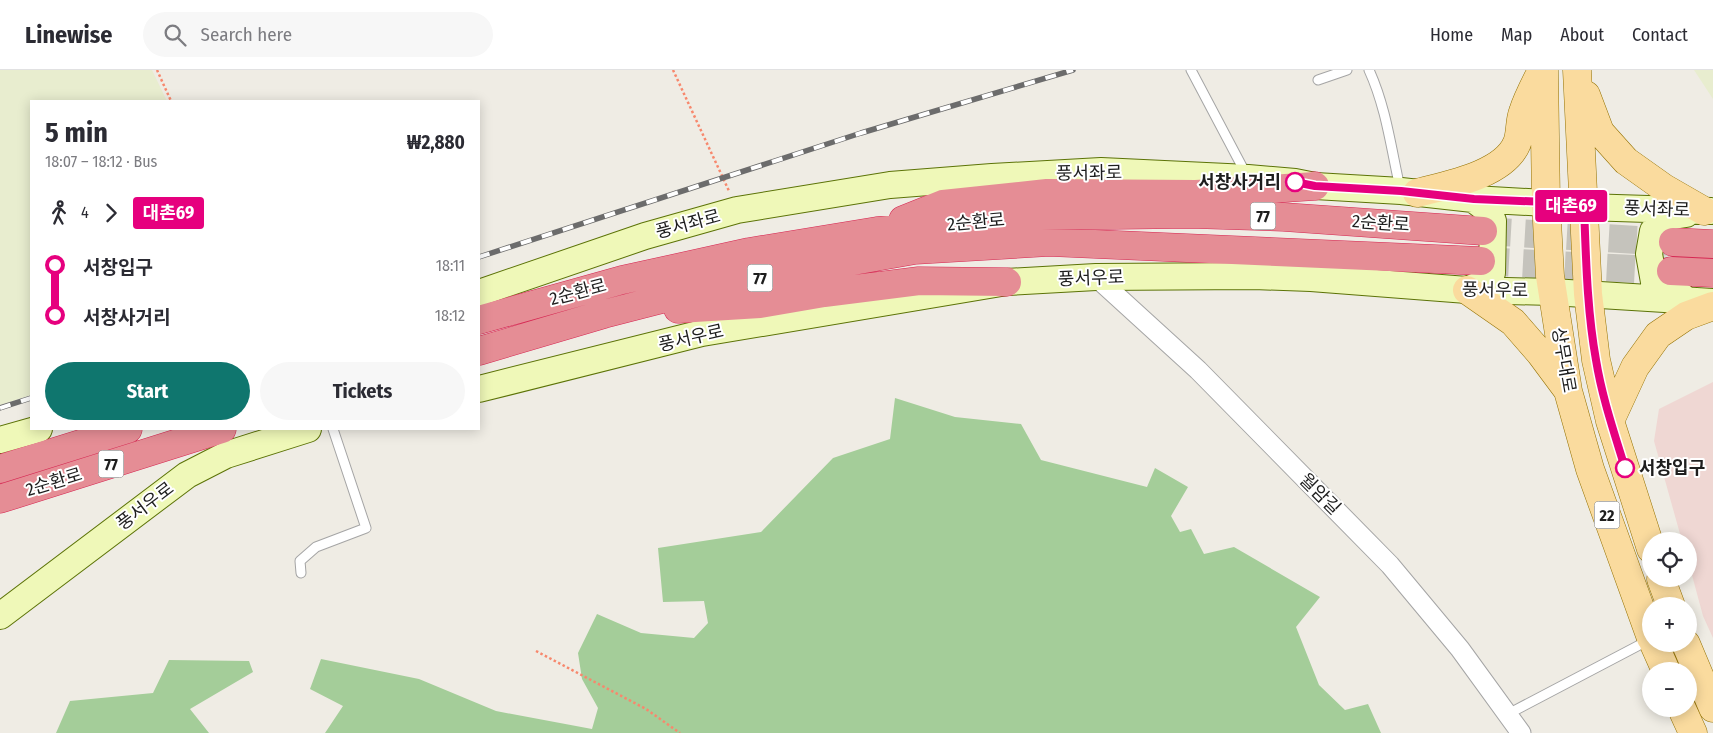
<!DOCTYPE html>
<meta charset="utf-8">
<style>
body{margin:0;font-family:"Fira Sans Condensed","Noto Sans KR",sans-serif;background:#f7f7f7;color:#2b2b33;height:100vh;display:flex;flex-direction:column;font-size:19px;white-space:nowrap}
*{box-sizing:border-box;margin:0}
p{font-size:16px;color:#7c7c81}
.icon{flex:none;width:28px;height:28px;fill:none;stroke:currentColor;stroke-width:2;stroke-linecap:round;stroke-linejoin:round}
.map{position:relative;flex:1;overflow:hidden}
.drawer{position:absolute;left:30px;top:30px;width:450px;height:330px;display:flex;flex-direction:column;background:#fff;border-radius:0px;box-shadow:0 2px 12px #0003}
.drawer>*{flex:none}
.badge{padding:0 10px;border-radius:4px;font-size:18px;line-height:32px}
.fabs{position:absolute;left:1642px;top:462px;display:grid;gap:10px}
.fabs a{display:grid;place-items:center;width:55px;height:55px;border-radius:50%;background:#fff;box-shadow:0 2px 12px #0003;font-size:25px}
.map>.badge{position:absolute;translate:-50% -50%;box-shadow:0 0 0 2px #fff}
.legs{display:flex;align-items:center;gap:8px;height:55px;padding:0 15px;font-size:16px}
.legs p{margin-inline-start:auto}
.head{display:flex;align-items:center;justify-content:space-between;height:85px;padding:0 15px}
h1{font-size:28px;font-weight:700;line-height:38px}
.button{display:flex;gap:10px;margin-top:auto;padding:10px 15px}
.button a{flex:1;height:58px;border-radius:30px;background:#0f766e;color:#fff;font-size:20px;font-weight:700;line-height:58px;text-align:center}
.button a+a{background:#f7f7f7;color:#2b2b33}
ul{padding:0 15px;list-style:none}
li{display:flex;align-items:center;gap:18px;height:50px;font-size:19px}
li i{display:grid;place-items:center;width:8px;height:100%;margin:0 6px;background:currentColor}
li i::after{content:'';width:12px;height:12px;margin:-6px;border:4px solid;border-radius:50%;background:#fff}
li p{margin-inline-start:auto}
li:first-child i{background:linear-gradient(#0000 50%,currentColor 0)}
li:last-child i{background:linear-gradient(currentColor 50%,#0000 0)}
header{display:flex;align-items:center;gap:30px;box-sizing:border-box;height:70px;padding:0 25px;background:#fff;border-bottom:1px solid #e1e1e2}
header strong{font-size:24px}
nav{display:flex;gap:28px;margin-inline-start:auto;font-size:18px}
.search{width:350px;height:45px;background:#f7f7f7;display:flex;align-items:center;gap:12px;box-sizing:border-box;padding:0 18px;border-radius:28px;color:#7c7c81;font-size:19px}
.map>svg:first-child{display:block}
.commercial{fill:#efd7d3}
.farmland{fill:#e8edcf}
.forest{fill:#a4cd99}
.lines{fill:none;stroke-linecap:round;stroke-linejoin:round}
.highway-tunnel{stroke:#c5c3bc;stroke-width:28;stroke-dasharray:28 14;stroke-linecap:butt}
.lane-casing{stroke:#a5a5a5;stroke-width:11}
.street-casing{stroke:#a5a5a5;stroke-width:21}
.secondary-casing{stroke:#5c7307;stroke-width:28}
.primary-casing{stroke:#947203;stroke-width:29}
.highway-casing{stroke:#d62752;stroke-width:29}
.path{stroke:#f7886d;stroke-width:2.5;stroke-dasharray:2.5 2.5;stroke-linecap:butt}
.lane{stroke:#fff;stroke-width:9}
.street{stroke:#fff;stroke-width:19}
.secondary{stroke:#eff8b8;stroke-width:26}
.primary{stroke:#fadb9e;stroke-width:28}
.highway{stroke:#e58d95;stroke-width:28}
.rail-casing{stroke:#6c6c6c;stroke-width:5.5}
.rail{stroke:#fff;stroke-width:4;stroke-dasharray:11;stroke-linecap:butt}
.line-1-casing{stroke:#fff;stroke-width:11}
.line-1{stroke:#e6007e;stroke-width:8}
.stop-1-dot{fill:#fff;stroke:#e6007e;stroke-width:2.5}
.labels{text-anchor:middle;stroke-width:4;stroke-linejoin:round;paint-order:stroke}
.shield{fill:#fff;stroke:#626262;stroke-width:1}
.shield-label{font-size:16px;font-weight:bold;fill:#1e1e1e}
.street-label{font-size:18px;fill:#1e1e1e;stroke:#fff}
.stop-label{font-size:18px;font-weight:bold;fill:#1e1e1e;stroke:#fff;text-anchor:end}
</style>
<header>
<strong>Linewise</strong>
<div class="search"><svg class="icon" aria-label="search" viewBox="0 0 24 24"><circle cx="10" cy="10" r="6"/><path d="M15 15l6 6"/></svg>Search here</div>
<nav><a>Home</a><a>Map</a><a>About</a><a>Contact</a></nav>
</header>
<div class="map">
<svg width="1713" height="663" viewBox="0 0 1713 663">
<rect width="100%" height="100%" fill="#efece4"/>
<path class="commercial" d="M 1713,312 L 1713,568 L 1703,546 L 1689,494 L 1689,471 L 1682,471 L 1654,371 L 1659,339 Z"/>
<path class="farmland" d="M 0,0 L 152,0 L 167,31 L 31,31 L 31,325 L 0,335 Z
M 1694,0 L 1713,0 L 1713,29 Z"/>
<path class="forest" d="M 895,328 L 955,347 L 1021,354 L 1041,390 L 1147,417 L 1155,398 L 1188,417 L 1171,446 L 1180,462 L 1191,459 L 1204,484 L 1234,477 L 1320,527 L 1296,557 L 1319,615 L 1345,640 L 1368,634 L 1381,663 L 325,663 L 343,636 L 310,619 L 321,589 L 419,609 L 496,641 L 592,659 L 598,638 L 582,609 L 578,583 L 597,544 L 641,563 L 694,568 L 708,553 L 704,531 L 663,532 L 658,478 L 761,462 L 833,388 L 890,369 Z
M 169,590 L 249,591 L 253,602 L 190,639 L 209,663 L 56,663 L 70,631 L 153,623 Z"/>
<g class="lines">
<path class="highway-tunnel" d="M 1483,161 L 1673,172
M 1481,191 L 1671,201"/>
<defs>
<path id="lane" d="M 1191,0 L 1246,104
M 1369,0 C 1386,37 1391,78 1400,118
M 1318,10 L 1347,0
M 301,503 L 300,491 L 316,477 L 366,458 L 333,359
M 1508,644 L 1649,570"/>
<path id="street" d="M 1096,207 L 1198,300 L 1390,495 L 1460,579 L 1521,663"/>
<path id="secondary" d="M 1467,220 L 1488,211 L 1492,203 L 1493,151 L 1489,141 L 1473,129
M 479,223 L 645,166 L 737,140 L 890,115 L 992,107 L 1101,101 L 1248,108 L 1295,112 L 1315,116 L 1401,121 L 1473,129 L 1546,133 L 1585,137 L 1711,141
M 1683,227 L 1654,212 L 1649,184 L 1653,161 L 1667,147 L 1686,144
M 479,319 L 702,263 L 1007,212 L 1096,207 L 1254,206 L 1311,208 L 1467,220 L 1552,222 L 1713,232
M 0,370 L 39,359
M 0,546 L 187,405 L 226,385 L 308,359"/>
<path id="primary" d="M 1544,0 L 1546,133 L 1550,206 L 1568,321 L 1590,399 L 1651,568
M 1577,0 L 1588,224 L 1596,290 L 1610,351 L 1651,479
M 1586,25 L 1600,62 L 1626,91 L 1664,118 L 1704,141
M 1417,123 C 1447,115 1504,105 1517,73 C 1521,63 1519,52 1523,42 C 1527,29 1534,16 1540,4
M 1467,220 L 1513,252 L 1540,283 L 1566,318
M 1610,351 L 1635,297 L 1658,265 L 1686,246 L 1713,236
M 1661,509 L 1671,536
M 1654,574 L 1666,601
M 1686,574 L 1713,638
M 1682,639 L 1693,663"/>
<path id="highway" d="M 903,150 L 943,134 L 1047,123 L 1196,124 L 1315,116
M 1673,172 L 1713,174
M 1671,201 L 1713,203
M 678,239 L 760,234 L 824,223 L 919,211 L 1007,212
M 479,250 L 622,210 L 749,182 L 877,161 L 1042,146 L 1191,144 L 1284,147 L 1483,161
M 479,281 L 604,244 L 674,226 L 791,202 L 915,180 L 1049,172 L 1481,191
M 0,399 L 128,359
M 0,429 L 222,359"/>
</defs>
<use href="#lane" class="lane-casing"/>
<use href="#street" class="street-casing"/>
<use href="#secondary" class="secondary-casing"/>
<use href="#primary" class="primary-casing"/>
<use href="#highway" class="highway-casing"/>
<path class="path" d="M 157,0 L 171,31
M 673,0 L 729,121
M 536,581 L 646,639 L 680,663"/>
<use href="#lane" class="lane"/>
<use href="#street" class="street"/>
<use href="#secondary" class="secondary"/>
<use href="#primary" class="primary"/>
<use href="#highway" class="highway"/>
<defs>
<path id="rail" d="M 479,187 L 861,63 L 1073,0
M 0,338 L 31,328"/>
</defs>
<use href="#rail" class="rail-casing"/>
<use href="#rail" class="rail"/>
</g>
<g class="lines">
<defs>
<path id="line-1" d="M 1295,112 L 1315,116 L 1401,121 L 1474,129 L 1546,132 L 1584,137 C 1586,188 1587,240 1596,290 C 1602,327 1614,362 1625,398"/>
</defs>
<use href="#line-1" class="line-1-casing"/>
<use href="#line-1" class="line-1"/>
</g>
<g class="stop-1-dot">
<circle cx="1295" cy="112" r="9"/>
<circle cx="1625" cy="398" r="9"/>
</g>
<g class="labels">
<g class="shield">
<rect x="1250.5" y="132.5" width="25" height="27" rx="4"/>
<rect x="747.5" y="194.5" width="25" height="27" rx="4"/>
<rect x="98.5" y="380.5" width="25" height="27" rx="4"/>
<rect x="1594.5" y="431.5" width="25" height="27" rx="4"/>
</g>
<g class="shield-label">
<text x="1263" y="152">77</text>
<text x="760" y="214">77</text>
<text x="111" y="400">77</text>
<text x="1607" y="451">22</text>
</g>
<g class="street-label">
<text transform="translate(1089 103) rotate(-1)" y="6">풍서좌로</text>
<text transform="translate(1657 139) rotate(2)" y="6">풍서좌로</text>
<text transform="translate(976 152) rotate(-5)" y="6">2순환로</text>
<text transform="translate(1381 153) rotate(4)" y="6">2순환로</text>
<text transform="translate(688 154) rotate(-15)" y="6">풍서좌로</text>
<text transform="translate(1091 208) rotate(-2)" y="6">풍서우로</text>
<text transform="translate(1495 220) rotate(1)" y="6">풍서우로</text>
<text transform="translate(578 222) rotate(-15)" y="6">2순환로</text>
<text transform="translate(691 268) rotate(-13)" y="6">풍서우로</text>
<text transform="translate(1564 290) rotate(80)" y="6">상무대로</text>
<text transform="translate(54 412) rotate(-17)" y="6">2순환로</text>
<text transform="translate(1320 424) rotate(45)" y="6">월암길</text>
<text transform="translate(145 436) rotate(-37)" y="6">풍서우로</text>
</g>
<g class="stop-label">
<text x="1281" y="118">서창사거리</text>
<text x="1639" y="404" text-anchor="start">서창입구</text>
</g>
</g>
</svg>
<div class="fabs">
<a><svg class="icon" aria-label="locate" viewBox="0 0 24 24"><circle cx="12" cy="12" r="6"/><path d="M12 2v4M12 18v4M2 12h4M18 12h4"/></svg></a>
<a>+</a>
<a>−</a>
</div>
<b class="badge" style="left:1571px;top:136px;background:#e6007e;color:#fff">대촌69</b>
<section class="drawer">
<div class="head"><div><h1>5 min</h1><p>18:07 – 18:12 · Bus</p></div><b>₩2,880</b></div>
<div class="legs"><svg class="icon" aria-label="walk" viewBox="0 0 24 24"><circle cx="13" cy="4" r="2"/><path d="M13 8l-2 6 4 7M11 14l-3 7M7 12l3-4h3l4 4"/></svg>4<svg class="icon" aria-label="forward" viewBox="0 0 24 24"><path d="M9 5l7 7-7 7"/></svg><b class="badge" style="background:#e6007e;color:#fff">대촌69</b></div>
<ul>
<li><i style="color:#e6007e"></i><b>서창입구</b><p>18:11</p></li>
<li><i style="color:#e6007e"></i><b>서창사거리</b><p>18:12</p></li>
</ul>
<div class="button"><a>Start</a><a>Tickets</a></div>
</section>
</div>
